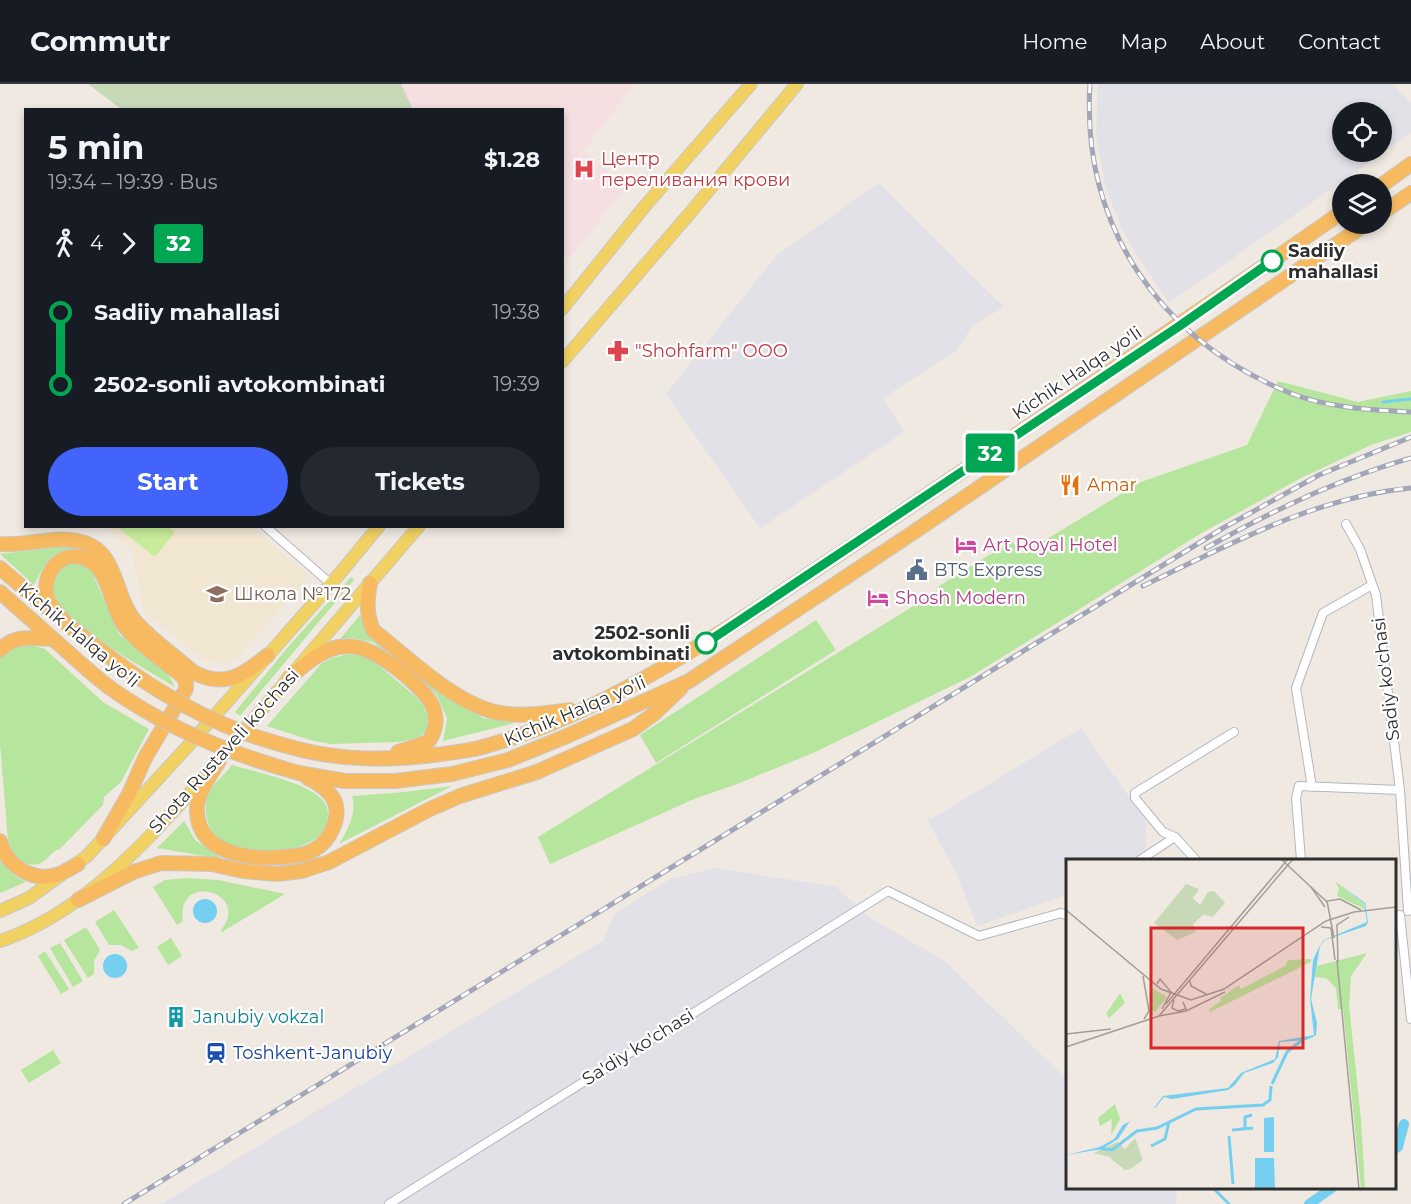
<!DOCTYPE html>
<meta charset="utf-8">
<style>
body{margin:0;font-family:Montserrat,sans-serif;background:#242831;color:#f1f3f6;height:100vh;display:flex;flex-direction:column;font-size:22px;white-space:nowrap}
*{box-sizing:border-box;margin:0}
p{font-size:20px;color:#9ea1a6}
.icon{flex:none;width:33px;height:33px;fill:none;stroke:currentColor;stroke-width:2;stroke-linecap:round;stroke-linejoin:round}
.map{position:relative;flex:1;overflow:hidden}
.drawer{position:absolute;left:24px;top:24px;width:540px;height:420px;display:flex;flex-direction:column;background:#171b24;border-radius:0px;box-shadow:0 3px 9px #0003}
.drawer>*{flex:none}
.badge{padding:0 12px;border-radius:4px;font-size:21px;line-height:39px}
.tools{position:absolute;left:1332px;top:18px;display:grid;gap:12px}
.tools a{display:grid;place-items:center;width:60px;height:60px;border-radius:50%;background:#171b24;box-shadow:0 3px 9px #0003;font-size:30px}
.map>.badge{position:absolute;translate:-50% -50%;box-shadow:0 0 0 3px #fff}
.legs{display:flex;align-items:center;gap:9px;height:66px;padding:0 24px;font-size:20px}
.legs p{margin-inline-start:auto}
.summary{display:flex;align-items:center;justify-content:space-between;height:102px;padding:0 24px}
h1{font-size:33px;font-weight:700;line-height:45px}
.button{display:flex;gap:12px;margin-top:auto;padding:12px 24px}
.button a{flex:1;height:69px;border-radius:36px;background:#4264fb;color:#fff;font-size:24px;font-weight:700;line-height:69px;text-align:center}
.button a+a{background:#242831;color:#f1f3f6}
ul{padding:0 24px;list-style:none}
li{display:flex;align-items:center;gap:21px;height:72px;font-size:22px}
li i{display:grid;place-items:center;width:9px;height:100%;margin:0 8px;background:currentColor}
li i::after{content:'';width:15px;height:15px;margin:-8px;border:4px solid;border-radius:50%;background:#171b24}
li p{margin-inline-start:auto}
li:first-child i{background:linear-gradient(#0000 50%,currentColor 0)}
li:last-child i{background:linear-gradient(currentColor 50%,#0000 0)}
header{display:flex;align-items:center;gap:36px;box-sizing:border-box;height:84px;padding:0 30px;background:#171b24;border-bottom:2px solid #363941}
header strong{font-size:28px}
nav{display:flex;gap:33px;margin-inline-start:auto;font-size:21px}
.map>svg:first-child{display:block}
.industrial{fill:#e3e1e8;fill-rule:evenodd}
.education{fill:#f0e6d1}
.medical{fill:#f5dfe0}
.green{fill:#b6e59e}
.cemetery{fill:#c8d9b8}
.pitch{fill:#c9ec9a}
.water{fill:#75cff0}
.lines{fill:none;stroke-linecap:round;stroke-linejoin:round}
.stream{stroke:#75cff0;stroke-width:3}
.canal{stroke:#75cff0;stroke-width:10}
.minor-casing{stroke:#b4b7c1;stroke-width:10}
.primary-casing{stroke:#c9c9c9;stroke-width:14}
.trunk-casing{stroke:#c9c9c9;stroke-width:16}
.minor{stroke:#fff;stroke-width:8}
.primary{stroke:#f2d163;stroke-width:12}
.trunk{stroke:#f8ba60;stroke-width:14}
.rail-casing{stroke:#a3a6b8;stroke-width:5}
.rail{stroke:#fff;stroke-width:3;stroke-dasharray:9;stroke-linecap:butt}
.trunk-bridge-casing{stroke:#c9c9c9;stroke-width:16;stroke-linecap:butt}
.trunk-bridge{stroke:#f8ba60;stroke-width:14}
.line-1-casing{stroke:#fff;stroke-width:14}
.line-1{stroke:#00a651;stroke-width:9}
.stop-1-dot{fill:#fff;stroke:#00a651;stroke-width:3}
.labels{text-anchor:middle;stroke-width:4.5;stroke-linejoin:round;paint-order:stroke}
.health-label{font-size:18px;fill:#be3a42;stroke:#fff;text-anchor:start}
.stop-label{font-size:18px;font-weight:bold;fill:#2e2e2e;stroke:#fff;text-anchor:start}
.street-label{font-size:18px;fill:#2e2e2e;stroke:#fff}
.food-label{font-size:18px;fill:#c56008;stroke:#fff;text-anchor:start}
.hotel-label{font-size:18px;fill:#b23c85;stroke:#fff;text-anchor:start}
.service-label{font-size:18px;fill:#4e5e75;stroke:#fff;text-anchor:start}
.education-label{font-size:18px;fill:#785e54;stroke:#fff;text-anchor:start}
.culture-label{font-size:18px;fill:#0d838f;stroke:#fff;text-anchor:start}
.transit-label{font-size:18px;fill:#164399;stroke:#fff;text-anchor:start}
.inset-river{fill:none;stroke:#75cff0;stroke-width:3}
.inset-road{fill:none;stroke:#a29e99;stroke-width:1.5}
.view{fill:#d62828;fill-opacity:0.15;stroke:#d62828;stroke-width:3}
.inset-edge{fill:none;stroke:#2e2e2e;stroke-width:3}
</style>
<header>
<strong>Commutr</strong>
<nav><a>Home</a><a>Map</a><a>About</a><a>Contact</a></nav>
</header>
<div class="map">
<svg width="1411" height="1120" viewBox="0 0 1411 1120">
<rect width="100%" height="100%" fill="#efe9e1"/>
<path class="industrial" d="M 1098,0 L 1392,0 L 1411,19 L 1411,49 L 1169,219 L 1136,170 L 1122,145 L 1113,123 L 1105,100 L 1096,51 ZM 1382,28 L 1382,68 L 1342,68 L 1342,28 Z
M 879,99 L 1004,223 L 972,242 L 957,266 L 883,314 L 904,348 L 760,444 L 666,310 L 777,171 Z
M 1081,644 L 1146,737 L 1146,765 L 1130,776 L 1068,776 L 1067,811 L 977,842 L 956,789 L 928,737 Z
M 716,784 L 836,803 L 872,835 L 943,876 L 1067,995 L 1068,1104 L 1177,1104 L 1176,1120 L 161,1120 L 604,856 L 614,830 L 670,795 Z"/>
<path class="education" d="M 105,443 L 252,443 L 309,492 L 236,575 L 228,580 L 203,575 L 144,528 L 132,467 Z"/>
<path class="medical" d="M 401,0 L 635,0 L 583,67 L 627,102 L 569,175 L 562,170 L 562,26 L 413,25 Z"/>
<path class="green" d="M 1278,297 L 1358,318 L 1411,307 L 1411,348 L 1371,361 L 1299,395 L 1200,450 L 970,593 L 813,669 L 737,700 L 694,715 L 550,780 L 538,753 L 938,507 L 939,502 L 1012,457 L 1022,470 L 1141,398 L 1247,361 Z
M 58,463 L 68,463 L 79,465 C 49,468 47,476 34,501 L 0,470 Z
M 66,478 L 81,479 L 91,486 L 119,550 L 167,588 L 175,603 C 146,585 66,542 54,511 C 49,497 58,488 66,478 Z
M 351,493 L 354,496 L 240,632 L 235,628 L 288,563 Z
M 360,531 L 374,556 L 439,608 L 483,634 L 515,639 L 443,657 L 447,634 L 437,611 L 373,558 L 351,554 L 340,555 Z
M 816,536 L 836,566 L 656,679 L 640,651 Z
M 25,559 L 45,565 L 103,618 L 149,645 L 121,698 L 104,713 L 103,721 L 60,765 C 51,767 48,776 41,779 C 25,786 12,770 8,757 L 0,659 L 0,572 L 7,564 Z
M 349,570 L 370,574 L 416,613 L 423,621 L 428,634 L 427,645 L 420,653 L 399,658 L 330,660 L 310,656 L 267,642 L 322,579 L 332,574 Z
M 232,681 C 256,688 300,697 318,712 C 325,717 328,723 328,731 C 328,775 239,774 216,752 C 209,745 207,737 206,727 C 206,721 205,714 208,709 C 214,699 225,690 232,681 Z
M 452,702 L 339,760 C 348,745 357,729 352,712 L 405,708 Z
M 184,737 L 195,756 L 223,775 L 157,764 Z
M 0,777 L 15,792 L 26,798 L 0,809 Z
M 188,794 L 218,796 L 285,810 L 222,848 L 221,846 C 252,808 175,787 183,837 L 177,841 L 153,803 L 165,796 Z
M 114,826 L 139,864 L 132,867 L 121,861 L 109,861 L 95,838 Z
M 86,843 L 100,866 L 94,877 L 94,890 L 88,894 L 64,856 Z
M 171,854 L 182,872 L 168,881 L 157,863 Z
M 60,859 L 83,897 L 73,903 L 50,864 Z
M 45,867 L 69,905 L 61,910 L 38,872 Z
M 53,966 L 61,979 L 29,999 L 21,986 Z"/>
<path class="cemetery" d="M 88,0 L 401,0 L 413,25 L 121,25 Z"/>
<path class="pitch" d="M 117,443 L 168,443 L 175,448 L 155,473 Z"/>
<path class="water" d="M193 827a12 12 0 1 1 24 0a12 12 0 1 1-24 0Z
M103 882a12 12 0 1 1 24 0a12 12 0 1 1-24 0Z"/>
<g class="lines">
<path class="stream" d="M 1383,318 L 1411,315
M 1213,1104 L 1229,1120"/>
<path class="canal" d="M 1394,1065 L 1398,1063 L 1404,1040
M 1309,1120 L 1332,1104"/>
<defs>
<path id="minor" d="M 1346,440 L 1360,465 L 1376,511 L 1400,706 L 1408,827
M 265,442 L 331,500
M 1312,703 L 1296,604 L 1323,529 L 1372,501
M 1140,776 L 1175,753
M 1196,776 L 1175,753 L 1163,748 L 1135,714 L 1135,709 L 1234,648
M 1301,776 L 1296,714 L 1299,702 L 1400,706
M 1400,831 L 1411,935
M 389,1120 L 888,807 L 979,852 L 1061,829 L 1068,832"/>
<path id="primary" d="M 562,225 L 645,122 L 751,0
M 562,278 L 690,129 L 797,0
M 222,672 L 419,442
M 0,827 L 29,814 L 87,772 L 187,663 L 331,500 L 379,442
M 0,857 C 85,829 149,754 207,690"/>
<path id="trunk" d="M 1382,101 L 1411,80
M 1382,129 L 1411,109
M 0,460 C 26,462 53,452 78,457 C 119,465 113,511 134,536 C 151,556 174,571 193,588 C 225,605 243,591 268,571
M 0,484 L 52,528
M 370,499 C 367,516 366,530 373,546 C 407,573 457,622 500,629 C 523,633 547,629 570,626
M 0,508 L 53,555
M 66,539 C 60,532 50,523 47,513 C 41,487 64,462 90,477 C 107,486 112,520 121,537 C 133,557 164,577 182,592 L 186,598 L 186,605 L 145,674 L 129,710 L 103,755
M 0,566 C 15,550 33,554 53,555
M 288,595 C 302,583 320,566 339,563 C 350,561 361,563 371,568 C 388,576 426,605 433,623 C 438,636 436,647 428,658 L 398,668
M 306,667 C 347,676 384,676 425,672 C 443,670 461,668 479,664 C 586,635 680,576 772,515 C 813,487 855,460 896,432 C 1045,331 1195,231 1342,128
M 219,677 C 210,692 196,709 197,727 C 198,770 250,776 283,773 C 293,772 305,772 314,766 C 330,757 343,732 333,714 C 327,705 318,699 308,694
M 299,689 L 345,697 L 395,697 L 452,690 L 508,676 L 567,652 L 689,597 L 911,450 L 1366,140
M 0,757 C 6,781 31,798 56,791 C 64,789 71,784 78,780
M 78,816 L 133,788 L 161,779 L 211,780 L 243,787 L 277,790 L 302,787 L 329,778 L 430,725 L 460,712 L 537,688 L 633,645 L 655,629 L 681,604"/>
</defs>
<use href="#minor" class="minor-casing"/>
<use href="#primary" class="primary-casing"/>
<use href="#trunk" class="trunk-casing"/>
<use href="#minor" class="minor"/>
<use href="#primary" class="primary"/>
<use href="#trunk" class="trunk"/>
<defs>
<path id="rail" d="M 1090,0 C 1081,142 1160,256 1290,309 C 1328,324 1371,326 1411,328
M 1206,464 C 1271,427 1339,395 1411,374
M 1143,502 C 1228,461 1315,413 1411,404
M 124,1120 L 1225,443 L 1319,391 L 1411,353"/>
</defs>
<use href="#rail" class="rail-casing"/>
<use href="#rail" class="rail"/>
<defs>
<path id="trunk-bridge" d="M 66,539 C 120,583 179,625 245,649 C 265,656 286,662 306,667
M 53,555 C 73,572 92,591 113,606 C 168,645 234,671 299,689"/>
</defs>
<use href="#trunk-bridge" class="trunk-bridge-casing"/>
<use href="#trunk-bridge" class="trunk-bridge"/>
</g>
<g class="lines">
<defs>
<path id="line-1" d="M 706,559 L 1178,243 L 1272,177"/>
</defs>
<use href="#line-1" class="line-1-casing"/>
<use href="#line-1" class="line-1"/>
</g>
<defs>
<symbol id="hospital-bare" viewBox="-9 -9 18 18"><path d="M-5-5h3v3.5h4V-5h3V5h-3V1.5h-4V5h-3Z" fill="#e0444e" stroke="#fff" stroke-width="2.5" paint-order="stroke"/></symbol>
<symbol id="pharmacy-bare" viewBox="-9 -9 18 18"><path d="M-2-6h4v4h4v4h-4v4h-4v-4h-4v-4h4Z" fill="#e0444e" stroke="#fff" stroke-width="2.5" paint-order="stroke"/></symbol>
<symbol id="restaurant-bare" viewBox="-9 -9 18 18"><path d="M-5-6h1v4h1v-4h1v4h1v-4h1v5L-1.5 .5V6h-2V.5L-5-1ZM5-6V6H3V1.5H1.5Q1.5-4 5-6Z" fill="#e8710a" stroke="#fff" stroke-width="2.5" paint-order="stroke"/></symbol>
<symbol id="hotel-bare" viewBox="-9 -9 18 18"><path d="M-6-4.5h1.5V1H6V5H4.5V3h-9V5H-6ZM-4 0a1.8 1.8 0 1 1 3.6 0ZM.5 0V-2.5h3Q6-2.5 6 0Z" fill="#d1479c" stroke="#fff" stroke-width="2.5" paint-order="stroke"/></symbol>
<symbol id="civic-bare" viewBox="-9 -9 18 18"><path d="M-.6-6.5H3V-4.5H.6V-3L4-1V1h2V6H-6V1h2V-1L-.6-3ZM-1.2 2.5V6h2.4V2.5Z" fill="#5c6f8a" stroke="#fff" stroke-width="2.5" paint-order="stroke"/></symbol>
<symbol id="school-bare" viewBox="-9 -9 18 18"><path d="M0-5L7-2L0 1L-7-2ZM-4 1L0 2.5L4 1V4Q0 6-4 4Z" fill="#8d6e63" stroke="#fff" stroke-width="2.5" paint-order="stroke"/></symbol>
<symbol id="building-bare" viewBox="-9 -9 18 18"><path d="M-4-6H4V6H1V3H-1V6H-4ZM-2.5-4.3h1.7v1.8h-1.7ZM.8-4.3h1.7v1.8H.8ZM-2.5-1h1.7V.8h-1.7ZM.8-1h1.7V.8H.8Z" fill="#0f9aa8" stroke="#fff" stroke-width="2.5" paint-order="stroke"/></symbol>
<symbol id="station-bare" viewBox="-9 -9 18 18"><path d="M-3-6H3Q5-6 5-4V2Q5 4 3 4L4.5 6H3L1.5 4h-3L-3 6H-4.5L-3 4Q-5 4-5 2V-4Q-5-6-3-6ZM-3.5-4v3h7v-3ZM-3.5 1v1.5H-2V1ZM2 1v1.5H3.5V1Z" fill="#1a4fb4" stroke="#fff" stroke-width="2.5" paint-order="stroke"/></symbol>
</defs>
<g fill-rule="evenodd">
<use href="#hospital-bare" x="569" y="70" width="30" height="30"/>
<use href="#pharmacy-bare" x="603" y="252" width="30" height="30"/>
<use href="#restaurant-bare" x="1055" y="386" width="30" height="30"/>
<use href="#hotel-bare" x="951" y="446" width="30" height="30"/>
<use href="#civic-bare" x="902" y="471" width="30" height="30"/>
<use href="#school-bare" x="202" y="495" width="30" height="30"/>
<use href="#hotel-bare" x="863" y="499" width="30" height="30"/>
<use href="#building-bare" x="161" y="918" width="30" height="30"/>
<use href="#station-bare" x="201" y="954" width="30" height="30"/>
</g>
<g class="stop-1-dot">
<circle cx="1272" cy="177" r="10"/>
<circle cx="706" cy="559" r="10"/>
</g>
<g class="labels">
<g class="health-label">
<text x="601" y="81">Центр<tspan x="601" dy="21">переливания крови</tspan></text>
<text x="635" y="273">"Shohfarm" OOO</text>
</g>
<g class="stop-label">
<text x="1288" y="173">Sadiiy<tspan x="1288" dy="21">mahallasi</tspan></text>
<text x="690" y="555" text-anchor="end">2502-sonli<tspan x="690" dy="21">avtokombinati</tspan></text>
</g>
<g class="street-label">
<text transform="translate(1077 289) rotate(-34)" y="6">Kichik Halqa yo'li</text>
<text transform="translate(79 551) rotate(40)" y="6">Kichik Halqa yo'li</text>
<text transform="translate(1386 595) rotate(-97)" y="6">Sadiy ko'chasi</text>
<text transform="translate(575 627) rotate(-23)" y="6">Kichik Halqa yo'li</text>
<text transform="translate(224 667) rotate(-48)" y="6">Shota Rustaveli ko'chasi</text>
<text transform="translate(638 963) rotate(-32)" y="6">Sa'diy ko'chasi</text>
</g>
<g class="food-label">
<text x="1087" y="407">Amar</text>
</g>
<g class="hotel-label">
<text x="983" y="467">Art Royal Hotel</text>
<text x="895" y="520">Shosh Modern</text>
</g>
<g class="service-label">
<text x="934" y="492">BTS Express</text>
</g>
<g class="education-label">
<text x="234" y="516">Школа №172</text>
</g>
<g class="culture-label">
<text x="193" y="939">Janubiy vokzal</text>
</g>
<g class="transit-label">
<text x="233" y="975">Toshkent-Janubiy</text>
</g>
</g>
<g transform="translate(1066 775)">
<rect width="330" height="330" fill="#efe9e1"/>
<path d="M 269,22 L 297,45 L 299,50 L 271,37 L 273,30 ZM 301,94 L 285,117 L 283,147 L 295,260 L 299,330 L 295,330 L 277,150 L 272,150 L 270,129 L 260,119 L 249,118 L 251,107 ZM 245,100 L 245,103 L 144,153 L 143,150 L 155,142 L 154,139 L 173,126 L 175,130 L 219,107 L 222,101 ZM 86,129 L 101,138 L 89,153 L 85,150 ZM 54,134 L 59,144 L 43,159 L 40,155 ZM 49,245 L 54,260 L 45,276 L 46,260 L 34,267 L 32,259 Z" fill="#b6e59e"/>
<path d="M 120,25 L 133,30 L 127,39 L 134,46 L 142,33 L 148,32 L 159,44 L 147,58 L 137,56 L 127,65 L 130,73 L 111,81 L 88,64 ZM 69,279 L 77,301 L 64,310 L 59,311 L 43,298 L 28,294 L 51,283 L 59,290 Z" fill="#c8d9b8"/>
<path d="M 269,0 L 272,24 L 299,44 L 302,63 L 300,67 L 259,81 L 254,87 L 245,140 L 251,164 L 250,176 L 245,179 L 240,181 L 214,183 L 212,198 L 207,204 L 178,214 L 168,227 L 162,231 L 106,240 L 98,238 L 90,248 L 64,262 L 52,280 L 36,290 L 0,296 L 34,288 L 48,280 L 57,266 L 88,249 L 97,237 L 162,229 L 175,214 L 209,200 L 213,182 L 248,176 L 244,140 L 247,101 L 253,88 L 258,81 L 301,63 L 298,45 L 272,24 ZM 208,258 L 208,293 L 198,293 L 198,259 ZM 189,299 L 208,299 L 209,330 L 189,330 Z" fill="#75cff0"/>
<path class="inset-river" d="M 206,225 L 221,193 L 236,181M 166,271 L 187,269M 179,271 L 179,258 L 186,256M 163,277 L 167,325M 85,287 L 99,280 L 103,263M 33,289 L 46,291 L 71,272 L 91,269 L 130,250 L 197,246 L 204,241 L 205,227"/>
<path class="inset-road" d="M 215,0 L 261,43M 245,28 L 259,48M 0,51 L 95,130 L 125,141 L 158,130 L 260,62 L 288,53 L 330,48M 255,68 L 265,69 L 269,101M 268,79 L 261,42 L 274,40 L 295,51M 271,101 L 293,330M 272,103 L 271,66 L 283,58M 77,117 L 83,152 L 78,160M 124,122 L 125,127 L 142,136M 91,125 L 94,120 L 105,133 L 96,150M 108,141 L 106,149 L 112,152 L 120,150 L 117,143M 100,145 L 222,0M 93,157 L 120,152 L 159,133M 0,175 L 45,170M 0,188 L 93,157 L 227,0"/>
<path class="view" d="M 85,69 L 237,69 L 237,189 L 85,189 Z"/>
<rect width="330" height="330" class="inset-edge"/>
</g>
</svg>
<div class="tools">
<a><svg class="icon" aria-label="locate" viewBox="0 0 24 24"><circle cx="12" cy="12" r="6"/><path d="M12 2v4M12 18v4M2 12h4M18 12h4"/></svg></a>
<a><svg class="icon" aria-label="layers" viewBox="0 0 24 24"><path d="M12 4l9 5-9 5-9-5zM3 14l9 5 9-5"/></svg></a>
</div>
<b class="badge" style="left:990px;top:369px;background:#00a651;color:#fff">32</b>
<section class="drawer">
<div class="summary"><div><h1>5 min</h1><p>19:34 – 19:39 · Bus</p></div><b>$1.28</b></div>
<div class="legs"><svg class="icon" aria-label="walk" viewBox="0 0 24 24"><circle cx="13" cy="4" r="2"/><path d="M13 8l-2 6 4 7M11 14l-3 7M7 12l3-4h3l4 4"/></svg>4<svg class="icon" aria-label="forward" viewBox="0 0 24 24"><path d="M9 5l7 7-7 7"/></svg><b class="badge" style="background:#00a651;color:#fff">32</b></div>
<ul>
<li><i style="color:#00a651"></i><b>Sadiiy mahallasi</b><p>19:38</p></li>
<li><i style="color:#00a651"></i><b>2502-sonli avtokombinati</b><p>19:39</p></li>
</ul>
<div class="button"><a>Start</a><a>Tickets</a></div>
</section>
</div>
